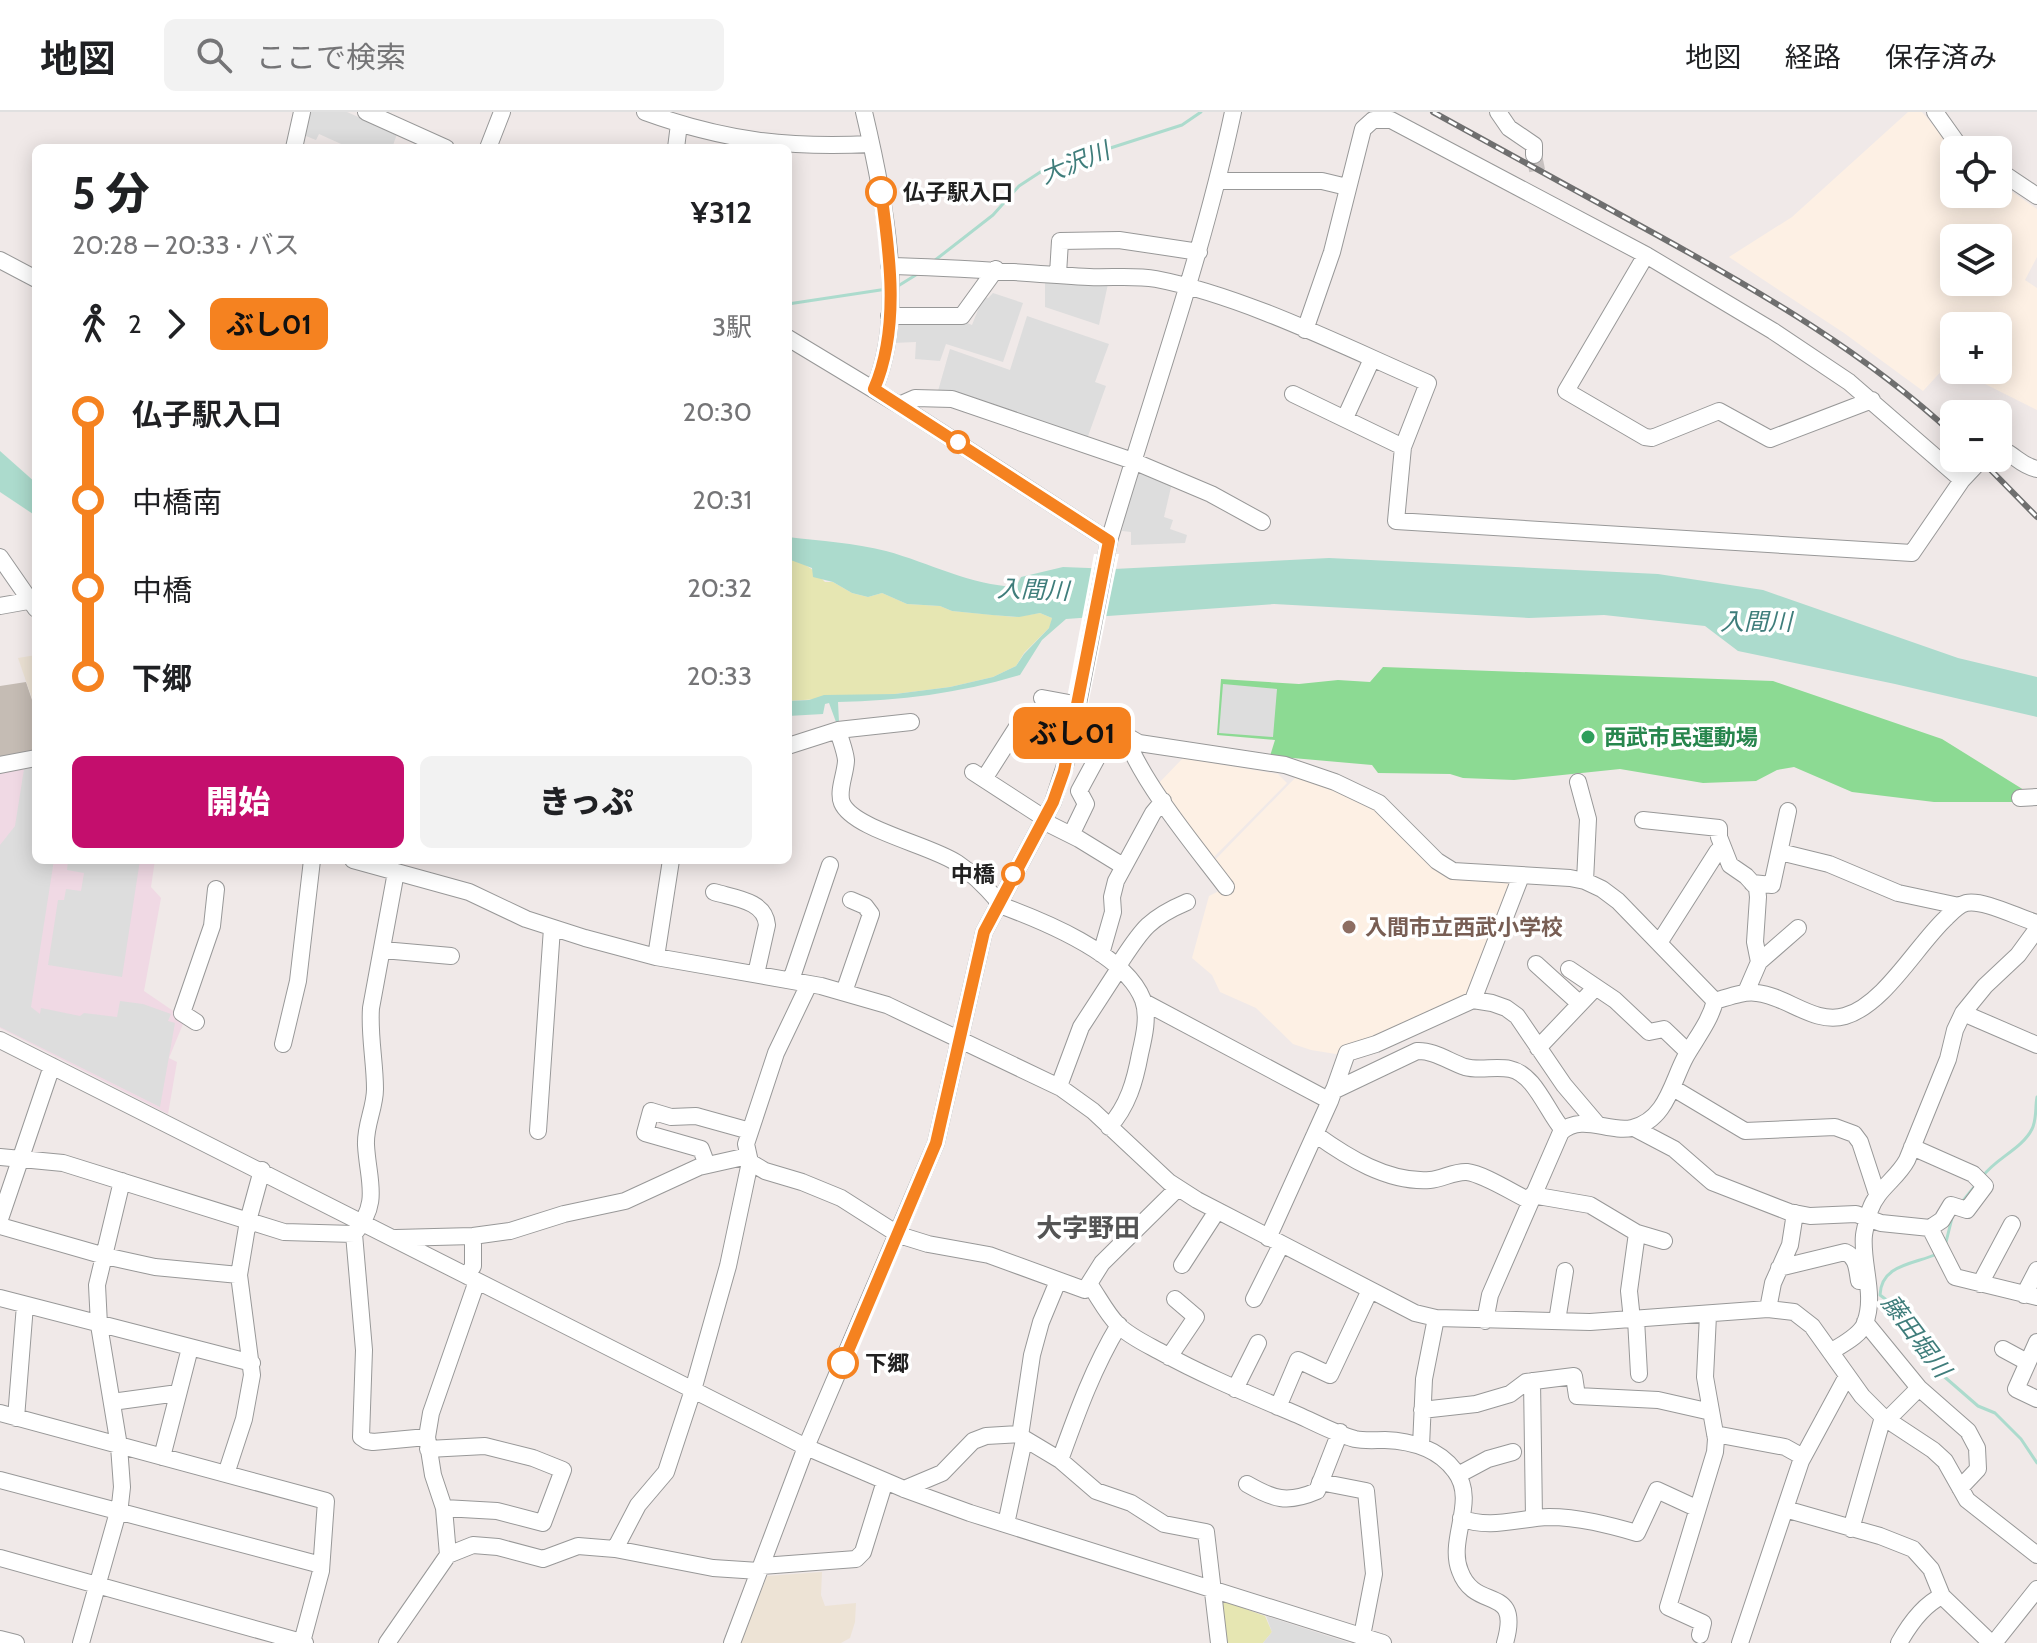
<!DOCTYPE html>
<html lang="ja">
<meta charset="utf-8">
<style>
body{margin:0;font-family:Cabin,"Noto Sans JP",sans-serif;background:#f2f2f2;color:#202124;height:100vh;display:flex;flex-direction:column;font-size:30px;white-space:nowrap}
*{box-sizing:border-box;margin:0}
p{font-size:26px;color:#757577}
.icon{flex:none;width:44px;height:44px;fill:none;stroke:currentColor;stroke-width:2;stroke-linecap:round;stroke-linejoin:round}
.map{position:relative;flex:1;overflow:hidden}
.side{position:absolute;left:32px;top:32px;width:760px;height:720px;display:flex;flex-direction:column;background:#fff;border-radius:12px;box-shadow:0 4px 20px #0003}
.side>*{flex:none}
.badge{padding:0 16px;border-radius:12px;font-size:28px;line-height:52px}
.controls{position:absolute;left:1940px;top:24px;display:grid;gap:16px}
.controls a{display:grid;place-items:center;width:72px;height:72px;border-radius:12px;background:#fff;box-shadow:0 4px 20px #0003;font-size:40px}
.map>.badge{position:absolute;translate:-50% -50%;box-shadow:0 0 0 4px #fff}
.legs{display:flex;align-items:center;gap:12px;height:88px;padding:0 40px;font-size:26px}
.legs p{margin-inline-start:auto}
.head{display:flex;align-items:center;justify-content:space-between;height:136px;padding:0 40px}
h1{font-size:44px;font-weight:800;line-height:60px}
.primary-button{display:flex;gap:16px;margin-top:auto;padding:16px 40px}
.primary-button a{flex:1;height:92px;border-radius:12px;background:#c40e6d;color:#fff;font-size:32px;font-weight:800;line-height:92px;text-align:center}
.primary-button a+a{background:#f2f2f2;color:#202124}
ul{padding:0 40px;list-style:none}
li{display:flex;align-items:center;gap:28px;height:88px;font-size:30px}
li i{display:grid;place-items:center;width:12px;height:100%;margin:0 10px;background:currentColor}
li i::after{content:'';width:20px;height:20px;margin:-10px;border:6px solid;border-radius:50%;background:#fff}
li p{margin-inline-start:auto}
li:first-child i{background:linear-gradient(#0000 50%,currentColor 0)}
li:last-child i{background:linear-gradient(currentColor 50%,#0000 0)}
header{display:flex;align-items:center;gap:48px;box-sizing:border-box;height:112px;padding:0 40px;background:#fff;border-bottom:2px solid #e0e0e0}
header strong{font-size:38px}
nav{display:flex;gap:44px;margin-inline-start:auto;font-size:28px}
.search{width:560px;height:72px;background:#f2f2f2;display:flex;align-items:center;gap:20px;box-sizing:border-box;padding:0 28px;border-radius:12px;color:#757577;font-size:30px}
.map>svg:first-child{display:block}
.commercial{fill:#f0d9e4}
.education{fill:#fdf0e4;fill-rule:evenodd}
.construction{fill:#c5bcb4}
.farmland{fill:#ede3d5}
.grass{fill:#e6e6b2}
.pitch{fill:#8cda93}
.parking{fill:#ddd}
.water{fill:#acdbcd}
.pier{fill:#fff}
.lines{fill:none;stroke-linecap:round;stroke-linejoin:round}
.stream{stroke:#acdbcd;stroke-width:3}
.minor-tunnel{stroke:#c7c1c0;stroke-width:16;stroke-dasharray:16 8;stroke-linecap:butt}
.minor-casing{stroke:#989898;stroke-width:18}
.minor{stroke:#fff;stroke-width:16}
.rail-casing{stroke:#6f6f6f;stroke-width:6}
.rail{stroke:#fff;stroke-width:3;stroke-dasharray:9;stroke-linecap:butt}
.line-1-casing{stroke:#fff;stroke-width:18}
.line-1{stroke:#f58220;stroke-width:12}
.stop-1-dot{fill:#fff;stroke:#f58220;stroke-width:4}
.leisure-dot{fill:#2e9e5b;stroke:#fff;stroke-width:3}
.education-dot{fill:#8d6e63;stroke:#fff;stroke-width:3}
.labels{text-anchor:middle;stroke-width:7;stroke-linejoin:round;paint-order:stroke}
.stop-label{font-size:22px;font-weight:bold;fill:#212121;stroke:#fff;text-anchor:start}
.leisure-label{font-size:22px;font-weight:bold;fill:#27864d;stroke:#fff;text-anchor:start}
.education-label{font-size:22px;font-weight:bold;fill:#785e54;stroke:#fff;text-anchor:start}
.water-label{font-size:24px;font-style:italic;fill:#3f7d7b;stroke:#fff}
.quarter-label{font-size:26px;font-weight:bold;fill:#545454;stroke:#fff}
</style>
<header>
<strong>地図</strong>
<div class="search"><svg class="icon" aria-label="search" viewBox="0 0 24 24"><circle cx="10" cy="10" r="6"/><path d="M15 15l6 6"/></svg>ここで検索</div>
<nav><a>地図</a><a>経路</a><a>保存済み</a></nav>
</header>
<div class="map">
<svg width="2037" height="1531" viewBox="0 0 2037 1531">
<rect width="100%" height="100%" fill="#f0e9e8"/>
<path class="commercial" d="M 36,653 L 36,748 L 155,748 L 151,775 L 161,786 L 144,879 L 185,907 L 169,946 L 177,950 L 168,1002 L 0,916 L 0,661 Z"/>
<path class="education" d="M 1908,0 L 1922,0 L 1954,38 L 1954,82 L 1998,82 L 1998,70 L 2037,97 L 2037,145 L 2025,168 L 2037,176 L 2037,298 L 1957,258 L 1998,258 L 1998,214 L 1954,214 L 1954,256 L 1947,253 L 1923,279 L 1844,221 L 1729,145 L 1792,105 ZM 1954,126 L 1998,126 L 1998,170 L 1954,170 Z
M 1183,646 L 1278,662 L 1287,671 L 1210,749 L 1158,672 Z
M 1297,664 L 1366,690 L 1386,706 L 1439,759 L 1513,769 L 1477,870 L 1464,886 L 1342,943 L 1311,938 L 1293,932 L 1256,896 L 1220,880 L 1212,863 L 1192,846 L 1209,784 L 1231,773 L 1212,751 Z"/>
<path class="construction" d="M 26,570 L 36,600 L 36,639 L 0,647 L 0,574 Z"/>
<path class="farmland" d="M 36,543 L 36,598 L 18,546 Z
M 822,1460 L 821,1483 L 825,1494 L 856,1491 L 855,1510 L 850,1526 L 841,1531 L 740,1531 L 767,1464 Z"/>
<path class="grass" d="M 788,447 C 806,451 813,457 825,470 L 833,470 L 852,481 L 868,485 L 882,481 L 907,492 L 940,494 L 952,499 L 1015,505 L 1040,501 L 1052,506 L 1050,515 L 1024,541 L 1016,554 L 993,565 L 950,575 L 895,582 L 788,589 Z
M 1221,1488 L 1265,1504 L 1272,1520 L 1263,1531 L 1225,1531 Z"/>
<path class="pitch" d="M 1383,555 L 1773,569 L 1942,627 L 2024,678 L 2024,690 L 1934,690 L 1852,680 L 1794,655 L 1777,658 L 1756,669 L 1703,671 L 1620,657 L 1514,668 L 1463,666 L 1450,662 L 1378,661 L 1372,653 L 1270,644 L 1275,628 L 1217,623 L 1221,567 L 1299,572 L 1338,568 L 1370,570 Z"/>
<path class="parking" d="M 305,0 L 347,0 L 397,22 L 392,36 L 350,36 L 319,22 L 316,28 L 301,22 Z
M 1045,167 L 1108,172 L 1099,213 L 1045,195 Z
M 993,181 L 1023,191 L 1003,250 L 946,232 L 940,249 L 915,247 L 916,230 L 893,231 L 893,211 L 962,209 L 972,213 L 983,185 L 988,186 Z
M 1027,204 L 1109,232 L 1095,270 L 1106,274 L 1087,327 L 938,279 L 950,237 L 1010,258 Z
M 1135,356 L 1172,371 L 1164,405 L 1173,408 L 1170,417 L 1187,423 L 1185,431 L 1131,433 L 1131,420 L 1122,419 Z
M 1223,572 L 1277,577 L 1273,625 L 1219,621 Z
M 36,655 L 36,748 L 54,748 L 31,895 L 40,902 L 41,896 L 80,904 L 84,901 L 117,905 L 120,889 L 143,892 L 171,902 L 168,909 L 175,911 L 160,995 L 0,915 L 0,733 L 15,714 L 24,657 Z
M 68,748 L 140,748 L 122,865 L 48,853 L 58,788 L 64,788 L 66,777 L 81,779 L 84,761 L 67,758 Z
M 1266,1504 L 1350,1531 L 1263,1531 L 1272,1520 Z"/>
<path class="water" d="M 0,339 L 36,371 L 36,404 L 0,380 Z
M 788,425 C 821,429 854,431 886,439 C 930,451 970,473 1016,475 L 1021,465 L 1063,455 L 1114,457 L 1329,446 L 1658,462 L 1763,478 L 1958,546 L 2037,565 L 2037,605 L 1895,572 L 1738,539 L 1705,514 L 1604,503 L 1529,506 L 1274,492 L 1066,507 L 1042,528 L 1020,563 C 960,581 901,589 838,590 L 839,610 L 836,610 L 829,591 L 825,592 L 823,602 L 788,604 L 788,589 L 809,588 L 824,583 L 895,582 L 950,575 L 993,565 L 1016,554 L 1024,542 L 1049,516 L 1052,506 L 1040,501 L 1019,505 L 992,503 L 952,499 L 940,494 L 907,492 L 882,481 L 868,485 L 852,481 L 833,470 L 813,465 L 812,456 L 788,447 Z"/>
<path class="pier" d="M 1094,442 L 1119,442 L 1088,593 L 1067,586 Z"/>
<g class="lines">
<path class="stream" d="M 934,149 L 993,103 L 1019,74 L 1045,57 L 1182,13 L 1201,0
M 898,174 L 919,161
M 788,192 L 887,177
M 1982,1065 C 1996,1046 2022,1037 2032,1017 C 2037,1007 2035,995 2037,985
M 1962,1090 L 1975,1074
M 1945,1134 L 1952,1106
M 1937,1142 C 1915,1152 1881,1152 1880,1183 L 1902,1200 L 1910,1212 L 1932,1254 L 1978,1294 L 1995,1301 L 2021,1327 L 2037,1351"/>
<path class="minor-tunnel" d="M 1534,43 L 1538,63"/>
<defs>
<path id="minor" d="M 366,0 L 446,36
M 645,0 C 725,29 788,36 871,32
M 864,0 C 883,80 908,199 874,277
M 1498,0 L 1509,16 L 1534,33 L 1534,43
M 1935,0 L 1957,31 L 1966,38
M 294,36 L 302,0
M 488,36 L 502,0
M 676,36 L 679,12
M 1998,58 L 2037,84
M 1218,69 L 1322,69 L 1347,75
M 1646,143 L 1566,279 L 1645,325 L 1652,326 L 1719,299 L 1770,327 L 1872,288
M 0,148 L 36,167
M 889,154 C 956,155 1022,161 1089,165 C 1111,166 1134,163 1156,167 C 1244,184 1345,235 1428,271 L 1403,335 L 1396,409 L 1912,441 L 1962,368 L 1977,352
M 1058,162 L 1060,129 L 1119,128 L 1199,140
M 889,204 L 962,204 L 996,157
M 1305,218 L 1332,140 L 1363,17 L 1373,8 L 1391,8 L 1646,143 L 1773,219 L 1849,270 L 1962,368
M 1293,282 L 1403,335
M 899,293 L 915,286 L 952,287 L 1133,349 L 1211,382 L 1262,410
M 1345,306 L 1372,247
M 1998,338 C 2013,339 2018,353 2037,357
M 1109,429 C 1151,286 1202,146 1233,0
M 0,445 L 36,497
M 0,494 L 28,489
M 1042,586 L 1069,591 L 1139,631 L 1285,653 L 1335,670 L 1379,691 L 1437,749 L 1453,759 L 1570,766 L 1585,769 L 1602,777 L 1618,789 L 1715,889
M 838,618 C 840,627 845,638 846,648 C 846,661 837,679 842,691 C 853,717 930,733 957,751 C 972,761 986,775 998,789
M 1126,626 C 1144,673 1195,734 1226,775
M 788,634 L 838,618 L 911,610
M 0,653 L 36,646
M 973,660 L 1044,706
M 984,667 L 1026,601
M 1578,670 L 1588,707 L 1585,769
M 2020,686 L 2037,685
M 1643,708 L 1719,716 L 1719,725 L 1730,753 L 1746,764 L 1757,776 L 1758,785 L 1755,830 L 1759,850 L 1746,880
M 1043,709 L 1079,727 L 1123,754
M 1071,723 L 1086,692 L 1079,679 L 1112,618
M 1780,740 L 1829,752 L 1898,781 L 1959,794
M 353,748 L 469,780 L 526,807 L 585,826 L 656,845 L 821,874 L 887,893 L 1061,976 L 1093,999 L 1169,1070 L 1197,1088 L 1415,1201 L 1436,1206 L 1590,1210 L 1768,1197 L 1794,1200 L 1812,1214 L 1862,1284 L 1883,1305 L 1933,1338 L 1945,1349 L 1967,1388 L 2037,1443
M 1752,771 L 1772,773 L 1788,699
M 714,780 C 733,786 765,788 767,813 L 756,862
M 997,792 C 1041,808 1125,841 1143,888 C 1149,904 1144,925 1140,942 C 1135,969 1128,994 1109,1015
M 1659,831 L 1717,740 L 1722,735
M 383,838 L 451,844
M 1101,842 L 1113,800 L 1112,785 L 1116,769 L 1153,701 L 1163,689
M 656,845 L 671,748
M 1759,850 L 1798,816
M 1536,852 L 1579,891
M 1118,854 C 1141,819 1147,807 1187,790
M 1569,857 L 1615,888 L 1649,920 L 1664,917 L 1688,940
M 791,868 L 830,753
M 844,880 L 871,802 L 865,794 L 851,788
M 1473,888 L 1492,891 L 1506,896 L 1517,904 L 1564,973 L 1598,1013
M 1715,889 C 1729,885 1743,879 1757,881 C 1787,884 1814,913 1845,904 C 1884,893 1917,833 1946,806 C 1952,800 1958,793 1966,791 C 1983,787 2019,806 2037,811
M 1144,890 L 1330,989
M 1963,901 L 2037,933
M 196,910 L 182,901 L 212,814 L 216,777
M 0,928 L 806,1335 L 904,1377 L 970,1401 L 1383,1531
M 283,932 L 298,869 L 312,748
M 1538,936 L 1596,875
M 1059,974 L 1081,915 L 1120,855
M 1673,976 L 1745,1019 L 1835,1015 L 1854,1022 L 1860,1030 L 1877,1082
M 1333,979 L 1417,939 C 1433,938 1450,950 1465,955 C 1479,959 1495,954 1510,957 C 1535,962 1547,1000 1563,1018
M 1634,1016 L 1674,1037 L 1712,1070 L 1789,1100 L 1810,1104 L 1856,1102 L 1881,1111 L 1930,1116 L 1942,1108 L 1951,1093 L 1967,1098 L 1985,1074 L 1973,1062 L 1912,1035
M 538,1019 L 552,816
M 1315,1022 C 1347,1045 1388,1071 1430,1068 C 1442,1067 1455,1059 1467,1060 C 1484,1062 1513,1081 1530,1089
M 0,1045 L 63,1051 L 284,1120 L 354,1122 C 381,1090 368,1070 366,1033 C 365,1013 375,996 375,977 C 375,950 369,923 371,896 L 396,760
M 750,1050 L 765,1059 L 802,1070 L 841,1086 L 899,1123 L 928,1132 L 989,1143 L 1085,1178 L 1102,1151 L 1178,1076
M 707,1053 L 701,1037 L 645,1021 L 651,999 L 671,1005 L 696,1004 L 750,1019
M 1532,1083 L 1590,1093 L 1637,1121 L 1664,1129
M 0,1107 L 52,954
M 0,1114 L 105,1144 L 155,1155 L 239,1163
M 1930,1116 L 1955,1165 L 2037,1185
M 354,1122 L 364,1238 L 361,1325 L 367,1329 L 373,1330 L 427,1325
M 396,1126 L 473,1124 L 510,1119 L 564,1102 L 625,1089 L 699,1055 L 748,1044
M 1268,1126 L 1330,989 L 1347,941 L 1376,932 L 1473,888 L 1521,764
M 1182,1153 L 1217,1099
M 1779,1156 L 1845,1140 C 1857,1145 1857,1157 1859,1169
M 467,1164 L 473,1154 L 473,1124
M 1058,1169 L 1041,1210 L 1032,1243 L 1020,1324 L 1060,1348 L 1096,1379 L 1131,1391 L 1164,1412 L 1206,1420 L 1219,1531
M 1980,1172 L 2012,1112
M 1090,1173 C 1099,1186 1107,1202 1118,1213 C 1129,1224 1146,1232 1159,1239 C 1204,1264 1251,1283 1298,1303 C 1316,1311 1336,1322 1355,1327 C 1364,1329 1375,1328 1385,1328 C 1411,1329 1439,1337 1455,1359 C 1478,1389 1447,1427 1460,1459 C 1475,1501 1522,1471 1505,1531
M 2024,1183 L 2037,1158
M 0,1186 L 252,1251
M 1254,1187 L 1281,1133
M 1768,1197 L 1773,1171 L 1790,1133 L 1795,1101
M 1636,1207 L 1639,1262
M 1632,1208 L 1629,1179 L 1637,1121
M 1485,1209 L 1490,1183 L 1561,1020 C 1582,1001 1608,1021 1632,1016 C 1667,1008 1672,969 1686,944 C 1697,925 1710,909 1715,889
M 1557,1209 L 1565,1159
M 1865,1210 L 1919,1276 L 1968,1319 L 1977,1336 L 1978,1357 L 1960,1376
M 2037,1230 L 2016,1277 L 2037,1287
M 2003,1237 L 2027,1250
M 1832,1239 C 1843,1232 1861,1223 1865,1211 C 1876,1183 1861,1151 1864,1123 C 1865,1115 1868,1106 1870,1098 C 1877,1077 1897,1067 1907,1048 L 1948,947 L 1955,918 L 1963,901 L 1985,874 L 2018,843 L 2037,817
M 1169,1245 L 1196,1205 L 1175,1187
M 1532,1269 L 1534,1406
M 1235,1277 L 1258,1231
M 112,1290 L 178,1281
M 1278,1295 L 1298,1248 L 1330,1263 L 1370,1178
M 1422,1298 L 1476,1292 L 1510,1282 L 1526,1270 L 1574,1264 L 1577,1284 L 1658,1288 L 1711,1300
M 0,1301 L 326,1389 L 321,1459 L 302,1530
M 16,1306 L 25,1193
M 1887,1308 L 1919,1276
M 1715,1322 L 1785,1335 L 1803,1345
M 1421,1334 L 1424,1267 L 1436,1206
M 428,1337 L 485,1334 L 533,1346 L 563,1358 L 543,1411 L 497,1399 L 444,1396
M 162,1345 L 190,1236
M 1060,1348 C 1077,1301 1093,1256 1119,1213
M 226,1362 L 244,1307 L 252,1263 L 239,1163 L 248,1109 L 262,1058
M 1458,1363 L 1488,1347 L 1513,1340
M 0,1368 L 321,1453
M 1320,1370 L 1366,1379 L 1374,1462 L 1362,1524
M 1247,1372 C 1273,1387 1287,1392 1317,1379 L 1340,1320
M 904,1377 L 942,1361 L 973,1329 L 986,1324 L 1020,1322
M 1785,1397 L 1880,1424 L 1913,1437 L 1931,1457 L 1942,1484 L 1991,1531
M 1461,1406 C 1490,1418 1519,1406 1549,1405 C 1579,1405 1609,1413 1637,1421 L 1657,1378 L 1696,1396
M 1006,1412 L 1024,1328
M 1851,1417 L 1883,1305
M 615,1437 L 638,1393 L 666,1360 L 693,1278 L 728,1154 L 750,1050 L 746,1032 L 776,941 L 809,872
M 448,1443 L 444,1396 L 433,1363 L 427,1325 L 431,1301 L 477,1169
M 0,1446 L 305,1531
M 761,1454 L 856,1447 L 863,1440 L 885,1369
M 1700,1523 L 1703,1511 L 1668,1495 L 1715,1340 L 1716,1327 L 1705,1265 L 1708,1203
M 0,1527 L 16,1531
M 81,1531 L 120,1393 L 122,1375 L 119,1334 L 99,1213 L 97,1173 L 122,1069
M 387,1531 L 448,1443 L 473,1433 L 498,1435 L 543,1447 L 578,1434 L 615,1437 L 713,1456 L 759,1459
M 732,1531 L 806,1335 L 936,1031 L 984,820 L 1053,690 L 1068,644 L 1109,429 L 899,293 L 788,226
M 1740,1531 L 1801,1349 L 1847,1264
M 1899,1531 C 1909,1513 1923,1493 1942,1484
M 1994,1531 L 2037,1477"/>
</defs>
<use href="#minor" class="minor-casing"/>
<use href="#minor" class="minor"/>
<defs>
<path id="rail" d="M 1433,0 C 1507,41 1582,82 1657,123 C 1762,181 1866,241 1954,323
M 1979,346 L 2037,405"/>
</defs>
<use href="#rail" class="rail-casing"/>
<use href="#rail" class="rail"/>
</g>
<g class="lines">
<defs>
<path id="line-1" d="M 843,1251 L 936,1031 L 984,820 L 1053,690 L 1064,659 L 1109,429 L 874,277 C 900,217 890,143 881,80"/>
</defs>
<use href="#line-1" class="line-1-casing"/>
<use href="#line-1" class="line-1"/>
</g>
<g class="stop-1-dot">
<circle cx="881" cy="80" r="14"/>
<circle cx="958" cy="330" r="10"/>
<circle cx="1013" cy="762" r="10"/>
<circle cx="843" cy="1251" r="14"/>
</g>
<circle class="leisure-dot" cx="1588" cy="625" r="8"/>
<circle class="education-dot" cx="1349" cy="815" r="8"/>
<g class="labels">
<g class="stop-label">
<text x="903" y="88">仏子駅入口</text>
<text x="995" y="770" text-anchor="end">中橋</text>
<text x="865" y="1259">下郷</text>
</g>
<g class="leisure-label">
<text x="1604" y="633">西武市民運動場</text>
</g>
<g class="education-label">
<text x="1365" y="823">入間市立西武小学校</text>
</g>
<g class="water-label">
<text transform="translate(1075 51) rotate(-22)" y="8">大沢川</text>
<text transform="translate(1033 478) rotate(2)" y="8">入間川</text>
<text x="1756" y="518">入間川</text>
<text transform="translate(1916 1224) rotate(53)" y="8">藤田堀川</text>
</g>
<g class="quarter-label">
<text x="1088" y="1125">大字野田</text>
</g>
</g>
</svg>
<div class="controls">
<a><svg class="icon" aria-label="locate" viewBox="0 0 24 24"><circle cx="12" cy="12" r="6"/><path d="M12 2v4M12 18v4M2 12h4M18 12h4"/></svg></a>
<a><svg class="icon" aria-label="layers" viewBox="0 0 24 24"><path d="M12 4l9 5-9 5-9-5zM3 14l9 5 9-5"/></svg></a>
<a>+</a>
<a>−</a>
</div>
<b class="badge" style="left:1072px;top:621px;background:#f58220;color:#111">ぶし01</b>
<section class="side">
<div class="head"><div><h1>5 分</h1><p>20:28 – 20:33 · バス</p></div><b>¥312</b></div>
<div class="legs"><svg class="icon" aria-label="walk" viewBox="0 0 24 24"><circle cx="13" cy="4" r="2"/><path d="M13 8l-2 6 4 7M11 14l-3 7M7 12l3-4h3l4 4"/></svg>2<svg class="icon" aria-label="forward" viewBox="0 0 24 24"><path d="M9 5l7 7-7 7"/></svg><b class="badge" style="background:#f58220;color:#111">ぶし01</b><p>3駅</p></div>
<ul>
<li><i style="color:#f58220"></i><b>仏子駅入口</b><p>20:30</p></li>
<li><i style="color:#f58220"></i><span>中橋南</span><p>20:31</p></li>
<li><i style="color:#f58220"></i><span>中橋</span><p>20:32</p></li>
<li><i style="color:#f58220"></i><b>下郷</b><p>20:33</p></li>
</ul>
<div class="primary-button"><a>開始</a><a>きっぷ</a></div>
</section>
</div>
